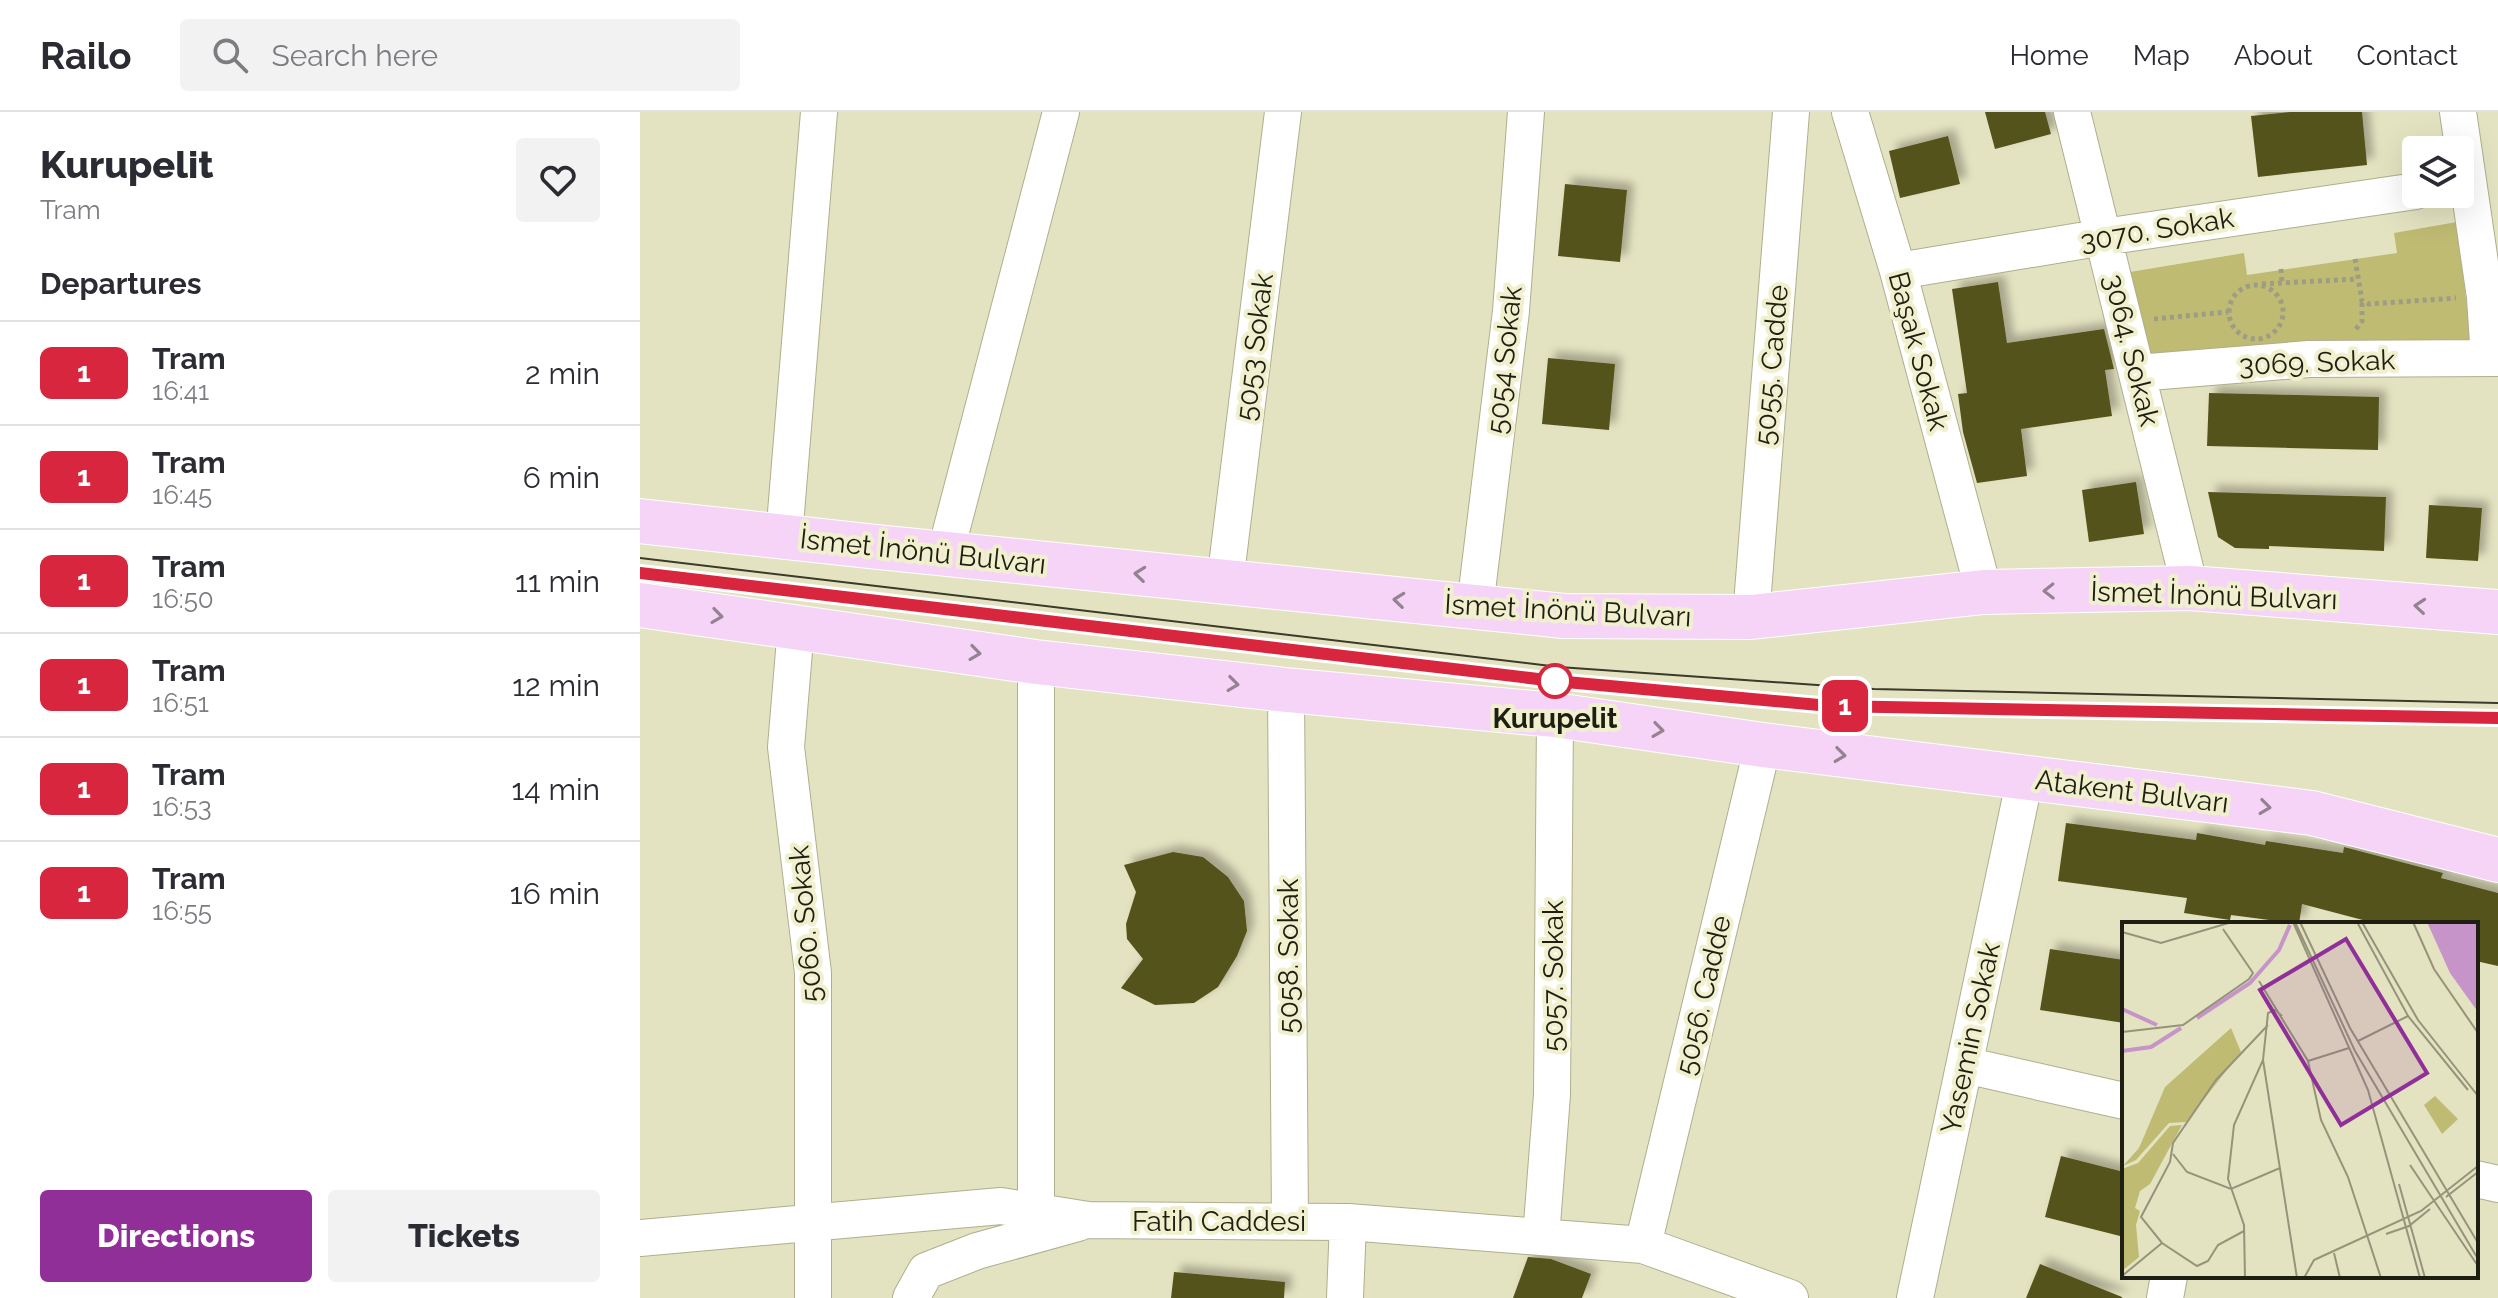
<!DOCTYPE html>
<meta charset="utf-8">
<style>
body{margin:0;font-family:Raleway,sans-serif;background:#f2f2f3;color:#2b2b33;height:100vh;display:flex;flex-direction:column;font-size:30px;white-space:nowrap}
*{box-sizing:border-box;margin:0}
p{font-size:26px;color:#7c7c81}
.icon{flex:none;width:44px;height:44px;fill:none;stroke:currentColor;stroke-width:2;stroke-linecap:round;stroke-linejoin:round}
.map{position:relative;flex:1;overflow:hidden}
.sheet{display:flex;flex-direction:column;background:#fff;width:640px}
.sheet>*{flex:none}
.badge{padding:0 16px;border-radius:12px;font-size:28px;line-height:52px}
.fabs{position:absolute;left:1762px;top:24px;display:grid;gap:16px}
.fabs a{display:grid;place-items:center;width:72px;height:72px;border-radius:8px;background:#fff;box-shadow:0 8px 32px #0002;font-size:40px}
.map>.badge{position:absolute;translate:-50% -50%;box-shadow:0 0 0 4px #fff}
h2{padding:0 40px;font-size:30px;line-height:72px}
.round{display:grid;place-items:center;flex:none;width:84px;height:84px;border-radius:8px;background:#f2f2f3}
.overview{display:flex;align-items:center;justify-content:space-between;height:136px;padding:0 40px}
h1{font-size:38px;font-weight:800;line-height:60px}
.button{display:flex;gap:16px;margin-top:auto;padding:16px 40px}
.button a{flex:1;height:92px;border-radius:8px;background:#902f98;color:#fff;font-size:32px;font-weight:800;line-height:92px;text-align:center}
.button a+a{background:#f2f2f3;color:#2b2b33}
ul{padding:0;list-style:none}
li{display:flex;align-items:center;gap:24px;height:104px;padding:0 40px;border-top:2px solid #e1e1e2}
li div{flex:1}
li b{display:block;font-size:30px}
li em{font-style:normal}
li .badge{min-width:88px;font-weight:700;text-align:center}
header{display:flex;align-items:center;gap:48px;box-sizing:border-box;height:112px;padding:0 40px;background:#fff;border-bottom:2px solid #e1e1e2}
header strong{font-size:38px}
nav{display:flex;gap:44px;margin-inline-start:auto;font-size:28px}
.search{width:560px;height:72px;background:#f2f2f3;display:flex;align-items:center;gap:20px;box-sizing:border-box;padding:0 28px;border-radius:8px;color:#7c7c81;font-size:30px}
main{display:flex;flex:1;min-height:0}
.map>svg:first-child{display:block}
.green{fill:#bfbb73}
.building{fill:#55521a;filter:url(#shadow)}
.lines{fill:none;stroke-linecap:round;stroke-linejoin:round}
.minor-casing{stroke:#afae8e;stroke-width:38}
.major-casing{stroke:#fff;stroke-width:46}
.path{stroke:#9e9d83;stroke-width:5;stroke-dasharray:4 4;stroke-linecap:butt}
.minor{stroke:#fff;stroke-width:36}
.major{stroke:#f5d4f7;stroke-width:44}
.tram{stroke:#3a392a;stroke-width:2}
.oneway{stroke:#958290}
.line-casing{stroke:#fff;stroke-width:18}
.line{stroke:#d7263d;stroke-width:12}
.stop-dot{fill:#fff;stroke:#d7263d;stroke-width:4}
.labels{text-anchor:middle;stroke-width:8;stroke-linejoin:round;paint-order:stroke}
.street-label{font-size:28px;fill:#1f1e12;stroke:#f1f0ce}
.stop-label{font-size:28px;font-weight:bold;fill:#1f1e12;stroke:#f1f0ce}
.inset-river{fill:none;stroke:#c694c9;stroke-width:4}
.inset-road{fill:none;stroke:#95947b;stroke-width:2}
.view{fill:#902f98;fill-opacity:0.15;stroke:#902f98;stroke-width:4}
.inset-edge{fill:none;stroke:#1f1e12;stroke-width:4}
</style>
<header>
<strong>Railo</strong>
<div class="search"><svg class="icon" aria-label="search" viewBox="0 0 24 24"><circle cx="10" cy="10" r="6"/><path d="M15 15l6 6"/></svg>Search here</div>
<nav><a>Home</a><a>Map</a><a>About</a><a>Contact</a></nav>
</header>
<main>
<section class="sheet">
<div class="overview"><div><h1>Kurupelit</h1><p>Tram</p></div><a class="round"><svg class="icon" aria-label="heart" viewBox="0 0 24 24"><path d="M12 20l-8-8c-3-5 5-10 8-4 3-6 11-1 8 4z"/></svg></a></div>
<h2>Departures</h2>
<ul>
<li><span class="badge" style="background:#d7263d;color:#fff">1</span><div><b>Tram</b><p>16:41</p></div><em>2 min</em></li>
<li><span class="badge" style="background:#d7263d;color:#fff">1</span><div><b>Tram</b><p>16:45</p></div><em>6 min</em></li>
<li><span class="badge" style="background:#d7263d;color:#fff">1</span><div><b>Tram</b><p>16:50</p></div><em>11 min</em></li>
<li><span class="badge" style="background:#d7263d;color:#fff">1</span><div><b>Tram</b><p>16:51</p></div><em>12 min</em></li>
<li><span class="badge" style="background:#d7263d;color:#fff">1</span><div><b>Tram</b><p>16:53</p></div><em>14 min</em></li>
<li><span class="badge" style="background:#d7263d;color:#fff">1</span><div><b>Tram</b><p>16:55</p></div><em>16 min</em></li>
</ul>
<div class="button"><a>Directions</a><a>Tickets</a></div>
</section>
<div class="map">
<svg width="1858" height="1186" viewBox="0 0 1858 1186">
<defs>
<filter id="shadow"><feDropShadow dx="7" dy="-7" stdDeviation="4" flood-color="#0004"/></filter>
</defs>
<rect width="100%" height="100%" fill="#e4e3c1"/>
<path class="green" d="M 1817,110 L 1831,229 L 1508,243 L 1490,160 L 1604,141 L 1607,163 L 1757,141 L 1754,121 Z"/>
<path class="building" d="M 1345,0 L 1405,0 L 1411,22 L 1355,37 Z
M 1650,0 L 1722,0 L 1727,53 L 1618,65 L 1611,4 Z
M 1308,24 L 1320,72 L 1260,86 L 1249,39 Z
M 925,72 L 987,78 L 980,150 L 918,144 Z
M 1358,170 L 1367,231 L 1464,217 L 1474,257 L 1465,258 L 1472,304 L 1381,317 L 1387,364 L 1337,371 L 1323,320 L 1318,282 L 1327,281 L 1312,177 Z
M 908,246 L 975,252 L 969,318 L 902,312 Z
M 1569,281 L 1739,285 L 1738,338 L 1567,334 Z
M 1496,370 L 1504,422 L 1449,430 L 1442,378 Z
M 1568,380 L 1746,385 L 1744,439 L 1629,434 L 1629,437 L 1595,436 L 1578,425 Z
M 1789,393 L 1842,396 L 1838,449 L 1786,446 Z
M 1426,711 L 1556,728 L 1557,721 L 1625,733 L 1626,729 L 1703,741 L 1704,735 L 1803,761 L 1801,766 L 1858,781 L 1858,854 L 1836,849 L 1836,812 L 1738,812 L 1662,792 L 1659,812 L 1591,803 L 1590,808 L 1544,801 L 1547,786 L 1418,769 Z
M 533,740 L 563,745 L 588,765 L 604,789 L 607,819 L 597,844 L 578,875 L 554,891 L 515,893 L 481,876 L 503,847 L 487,827 L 486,812 L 496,780 L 484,753 Z
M 1410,837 L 1484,848 L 1484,911 L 1400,898 Z
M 1421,1044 L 1484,1060 L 1484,1125 L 1405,1105 Z
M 888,1145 L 911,1147 L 951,1162 L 942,1186 L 873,1186 Z
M 1400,1152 L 1482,1185 L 1482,1186 L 1386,1186 Z
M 534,1160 L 645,1170 L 644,1186 L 531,1186 Z"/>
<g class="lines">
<defs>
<path id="minor" d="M 1210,0 L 1258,159 L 1344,480
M 1432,0 L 1550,476
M 1818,0 L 1845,185 L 1849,246
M 1258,159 L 1464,125 L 1776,79
M 1497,261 L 1669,247 L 1858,246
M 144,425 L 179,0
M 305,442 L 421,0
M 585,470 L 643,0
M 835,495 L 871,199 L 886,0
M 1111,505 L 1151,0
M 156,515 L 146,635 L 173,861 L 173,1186
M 646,578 L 650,1109
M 1325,953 L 1484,989
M 1836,1067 L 1858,1072
M 396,1100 L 396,550
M 901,1125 L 912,983 L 915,603
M 0,1126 L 361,1094 L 448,1108 L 708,1110 L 1003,1133 L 1150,1186
M 1003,1133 L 1123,633
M 271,1186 L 286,1159 L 337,1139 L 438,1111
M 705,1186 L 708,1110
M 1275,1186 L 1385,666
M 1525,1186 L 1529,1164"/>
<path id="major" d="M 0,409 L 237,435 L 924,504 L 1111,505 L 1344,480 L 1550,476 L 1858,500
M 0,493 L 396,550 L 646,578 L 915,603 L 1123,633 L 1672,701 L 1858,748"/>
</defs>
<use href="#minor" class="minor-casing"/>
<use href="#major" class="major-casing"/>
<path class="path" d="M 1715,147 L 1722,189 L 1729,192 L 1816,186
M 1641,157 L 1642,171
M 1622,172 L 1717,167
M1589 200a27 27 0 1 1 54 0a27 27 0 1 1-54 0Z
M 1514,207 L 1588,200
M 1716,217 L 1722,209 L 1722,189"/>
<use href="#minor" class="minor"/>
<use href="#major" class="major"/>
<path class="tram" d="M 0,446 L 919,555 L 1234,577 L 1858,591
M 0,461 L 915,569 L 1190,594 L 1858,606"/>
</g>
<defs><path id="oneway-chevron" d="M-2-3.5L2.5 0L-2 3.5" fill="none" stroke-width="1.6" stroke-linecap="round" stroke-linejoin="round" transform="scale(2)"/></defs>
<g class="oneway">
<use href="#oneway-chevron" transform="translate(500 462) rotate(-174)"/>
<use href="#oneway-chevron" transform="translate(1409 479) rotate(179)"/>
<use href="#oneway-chevron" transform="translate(759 488) rotate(-174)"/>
<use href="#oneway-chevron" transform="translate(1780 494) rotate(-175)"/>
<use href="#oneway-chevron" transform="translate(77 504) rotate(8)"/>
<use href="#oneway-chevron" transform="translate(335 541) rotate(8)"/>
<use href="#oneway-chevron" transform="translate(593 572) rotate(7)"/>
<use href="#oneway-chevron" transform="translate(1018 618) rotate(8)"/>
<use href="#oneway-chevron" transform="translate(1200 643) rotate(7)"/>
<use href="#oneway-chevron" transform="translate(1625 695) rotate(7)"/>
</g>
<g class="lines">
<defs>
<path id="line" d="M 0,461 L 915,569 L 1190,594 L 1858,606"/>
</defs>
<use href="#line" class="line-casing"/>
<use href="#line" class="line"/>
</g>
<circle class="stop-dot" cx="915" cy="569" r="16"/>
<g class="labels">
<g class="street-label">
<text transform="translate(1517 117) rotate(-9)" y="10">3070. Sokak</text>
<text transform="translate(614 235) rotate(-83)" y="10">5053 Sokak</text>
<text transform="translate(1492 238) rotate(76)" y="10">3064. Sokak</text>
<text transform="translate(1279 239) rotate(75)" y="10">Başak Sokak</text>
<text transform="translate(864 248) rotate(-84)" y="10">5054 Sokak</text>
<text transform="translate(1677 250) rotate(-2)" y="10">3069. Sokak</text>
<text transform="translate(1131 253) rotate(-85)" y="10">5055. Cadde</text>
<text transform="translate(283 439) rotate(6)" y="10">İsmet İnönü Bulvarı</text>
<text transform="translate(1574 483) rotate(2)" y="10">İsmet İnönü Bulvarı</text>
<text transform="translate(928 498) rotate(3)" y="10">İsmet İnönü Bulvarı</text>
<text transform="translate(1492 679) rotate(7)" y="10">Atakent Bulvarı</text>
<text transform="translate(165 812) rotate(-95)" y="10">5060. Sokak</text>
<text transform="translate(648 844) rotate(-90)" y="10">5058. Sokak</text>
<text transform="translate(913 864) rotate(-90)" y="10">5057. Sokak</text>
<text transform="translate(1063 883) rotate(-77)" y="10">5056. Cadde</text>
<text transform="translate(1330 926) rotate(-78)" y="10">Yasemin Sokak</text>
<text x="579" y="1119">Fatih Caddesi</text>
</g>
<g class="stop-label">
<text x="915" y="616">Kurupelit</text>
</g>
</g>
<g transform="translate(1482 810)">
<rect width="356" height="356" fill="#e4e3c1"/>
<path d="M 109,106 L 119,130 L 64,200 L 47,201 L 14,238 L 1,244 L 17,226 L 43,165 ZM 313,174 L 336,197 L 320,212 L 302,183 ZM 60,203 L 28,262 L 18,269 L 13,286 L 18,289 L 14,303 L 17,335 L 0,349 L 0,247 L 16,241 L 48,204 Z" fill="#bfbb73"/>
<path d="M 305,0 L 356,0 L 356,90 L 328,51 Z" fill="#c694c9"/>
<path class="inset-river" d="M 0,87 L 35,103M 75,96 L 128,61 L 157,28 L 168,3M 0,129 L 29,125 L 59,106"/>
<path class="inset-road" d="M 171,0 L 246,168 L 298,356M 173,0 L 233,129 L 356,337M 178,0 L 228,106 L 356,321M 235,0 L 286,94 L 346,168M 240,0 L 296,98 L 356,174M 291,0 L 312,47 L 356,111M 0,10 L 39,21 L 110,0M 137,59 L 186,139 L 199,198 L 226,255 L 259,356M 0,110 L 61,103 L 127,57 L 131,51 L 101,7M 236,119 L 286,94M 141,138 L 175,356M 186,139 L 227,126M 51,232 L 65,250 L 109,267 L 158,246M 288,243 L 356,344M 277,262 L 303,356M 324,275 L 356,250M 122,309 L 96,323 L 86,339 L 75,344 L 40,321 L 19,295 L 48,240 L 51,221 L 94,158 L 146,103M 264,312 L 287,304 L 308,287M 212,331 L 218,356M 205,332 L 299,289 L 356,244M 0,354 L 40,321M 123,356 L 122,303 L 106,257 L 112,203 L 141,138 L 146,91 L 153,88 L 160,94M 182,356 L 192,338 L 205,332"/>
<path class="view" d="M 224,17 L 305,151 L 219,203 L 138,68 Z"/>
<rect width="356" height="356" class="inset-edge"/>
</g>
</svg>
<div class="fabs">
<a><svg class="icon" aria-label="layers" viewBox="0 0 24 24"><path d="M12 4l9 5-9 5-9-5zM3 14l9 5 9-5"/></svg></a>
</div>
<b class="badge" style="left:1205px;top:594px;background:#d7263d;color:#fff">1</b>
</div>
</main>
